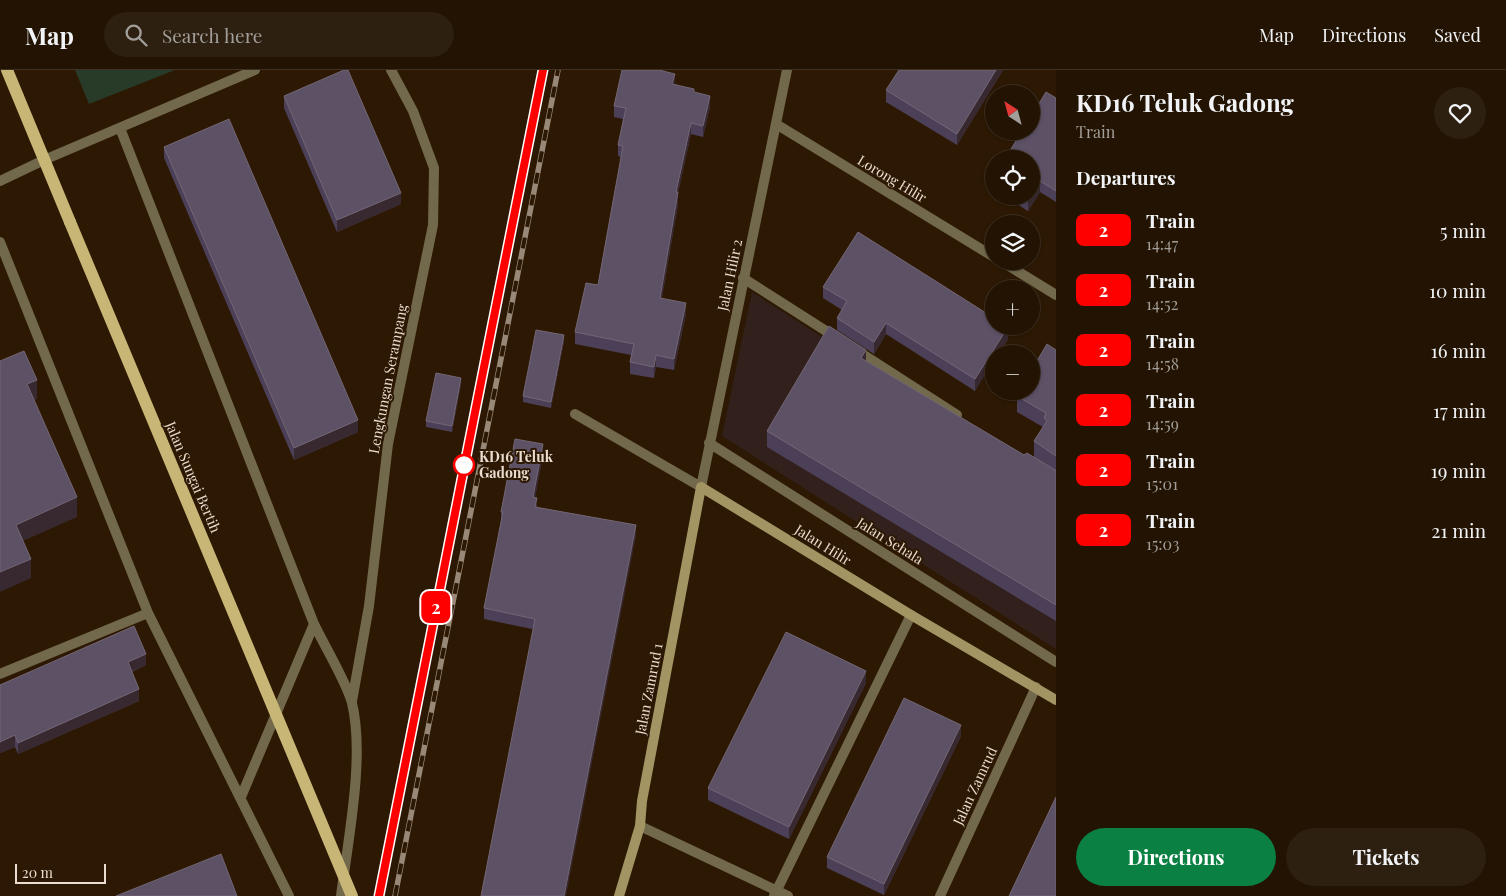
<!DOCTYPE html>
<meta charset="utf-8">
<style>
body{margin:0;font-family:"Playfair Display",serif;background:#2e2011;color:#f1f3f6;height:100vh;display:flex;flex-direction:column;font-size:19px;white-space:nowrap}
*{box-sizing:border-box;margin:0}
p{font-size:16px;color:#a29e99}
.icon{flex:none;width:28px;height:28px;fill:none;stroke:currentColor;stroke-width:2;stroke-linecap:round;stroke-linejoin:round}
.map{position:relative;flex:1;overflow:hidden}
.panel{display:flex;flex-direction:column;background:#221302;width:450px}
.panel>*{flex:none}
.badge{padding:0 10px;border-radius:8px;font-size:18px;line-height:32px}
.needle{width:32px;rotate:324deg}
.fabs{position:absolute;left:985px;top:15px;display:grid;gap:10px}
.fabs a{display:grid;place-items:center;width:55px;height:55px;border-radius:50%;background:#221302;box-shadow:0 1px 4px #0004,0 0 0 1px #3f3224;font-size:25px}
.scale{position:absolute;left:15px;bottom:12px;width:91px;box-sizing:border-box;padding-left:5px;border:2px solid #eadccf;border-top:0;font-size:14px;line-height:18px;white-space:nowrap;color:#eadccf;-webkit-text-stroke:4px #2d1903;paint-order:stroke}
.map>.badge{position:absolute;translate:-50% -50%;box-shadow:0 0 0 2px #fff}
h2{padding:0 20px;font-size:19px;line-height:45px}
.round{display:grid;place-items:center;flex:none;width:52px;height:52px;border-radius:26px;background:#2e2011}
.headline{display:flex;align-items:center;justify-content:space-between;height:85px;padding:0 20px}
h1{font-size:24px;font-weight:700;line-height:38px}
.primary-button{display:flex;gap:10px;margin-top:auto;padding:10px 20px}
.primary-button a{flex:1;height:58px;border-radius:30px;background:#0b8043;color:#fff;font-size:20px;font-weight:700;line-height:58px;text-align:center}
.primary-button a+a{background:#2e2011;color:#f1f3f6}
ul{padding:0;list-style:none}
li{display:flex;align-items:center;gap:15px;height:60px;padding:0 20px}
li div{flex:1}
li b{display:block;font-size:19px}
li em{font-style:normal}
li .badge{min-width:55px;font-weight:700;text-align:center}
header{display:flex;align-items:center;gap:30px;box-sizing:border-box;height:70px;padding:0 25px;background:#221302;border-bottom:1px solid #3f3224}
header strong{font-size:24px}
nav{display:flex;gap:28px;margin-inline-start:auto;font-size:18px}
.search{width:350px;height:45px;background:#2e2011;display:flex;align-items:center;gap:12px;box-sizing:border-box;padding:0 18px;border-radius:28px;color:#a29e99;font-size:19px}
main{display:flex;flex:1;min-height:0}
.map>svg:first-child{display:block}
.commercial{fill:#32201c}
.green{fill:#283a28}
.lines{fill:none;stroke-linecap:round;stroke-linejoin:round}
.lane{stroke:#72694c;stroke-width:10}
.street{stroke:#72694c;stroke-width:10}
.secondary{stroke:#a39464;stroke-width:10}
.primary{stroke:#c8b676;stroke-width:12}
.rail-casing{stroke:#988877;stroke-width:5.5}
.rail{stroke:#2d1903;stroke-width:4;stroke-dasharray:11;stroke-linecap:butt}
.primary-bridge{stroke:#c8b676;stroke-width:12}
.wall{fill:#4c4058}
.shaded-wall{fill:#382931}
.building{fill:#5d5165;stroke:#736675}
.line-casing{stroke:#fff;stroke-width:11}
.line{stroke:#f00;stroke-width:8}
.stop-dot{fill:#fff;stroke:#f00;stroke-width:2.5}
.labels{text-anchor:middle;stroke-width:4;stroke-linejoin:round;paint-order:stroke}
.street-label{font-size:14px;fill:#eadccf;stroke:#2d1903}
.stop-label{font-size:14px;font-weight:bold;fill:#eadccf;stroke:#2d1903;text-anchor:start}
</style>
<header>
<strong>Map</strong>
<div class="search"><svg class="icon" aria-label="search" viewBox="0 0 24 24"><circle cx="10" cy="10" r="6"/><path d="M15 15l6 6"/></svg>Search here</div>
<nav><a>Map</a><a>Directions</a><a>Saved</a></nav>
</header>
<main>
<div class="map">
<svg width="1056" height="826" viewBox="0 0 1056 826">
<rect width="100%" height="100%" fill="#2d1903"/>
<path class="commercial" d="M 752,222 L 1056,417 L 1056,579 L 722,366 Z"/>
<path class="green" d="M 75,0 L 175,0 L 89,34 Z"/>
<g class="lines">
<path class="lane" d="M 743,208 L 837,268
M 856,280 L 957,345
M 774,826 L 911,545"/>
<path class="street" d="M 776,54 L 994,187
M 120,58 L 314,554 C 324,575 347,613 352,633 C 365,687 348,769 341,826
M 0,111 L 44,90 L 255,0
M 0,172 L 148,543 L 289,826
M 1001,191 L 1056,225
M 575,344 L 701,417 L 787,0
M 709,373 L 1056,592
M 0,604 L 148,543
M 352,631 L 369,536 L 388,374 L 433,155 L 434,98 L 413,41 L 391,0
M 241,727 L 314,554
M 640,756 L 788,826
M 940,826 L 1036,617"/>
<path class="secondary" d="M 619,826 L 640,756 L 642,731 L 701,417 L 911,545 L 1056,630"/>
<path class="primary" d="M 7,0 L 70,152"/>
<defs>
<path id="rail" d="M 379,826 L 543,0
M 395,826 L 558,0"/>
</defs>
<use href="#rail" class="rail-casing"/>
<use href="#rail" class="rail"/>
<path class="primary-bridge" d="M 70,152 L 352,826"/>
</g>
<path class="wall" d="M 899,0 L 1003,0 L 957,75 L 886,32 L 886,20 Z
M 675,14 L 694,22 L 710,37 L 703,67 L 691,64 L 678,123 L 678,134 L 662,228 L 686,244 L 674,300 L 656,297 L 654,308 L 630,304 L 630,292 L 631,285 L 575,274 L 575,262 L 598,215 L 621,87 L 618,86 L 618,75 L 623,49 L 614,47 L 614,36 Z
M 284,26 L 401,134 L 337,162 L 284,38 Z
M 1056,28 L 1056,132 L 1040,122 L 1028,141 L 1004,126 L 1031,126 Z
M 164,77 L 358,362 L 294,390 L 164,88 Z
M 823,217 L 1008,269 L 999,284 L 994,284 L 975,321 L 886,264 L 874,284 L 837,260 L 837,248 L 842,240 L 823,228 Z
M 564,271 L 551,338 L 523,332 L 523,326 Z
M 1056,280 L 1056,551 L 767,377 L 767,361 L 866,291 L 1024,385 L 1034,387 L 1034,371 L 1043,357 L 1017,342 L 1017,326 Z
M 461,314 L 452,362 L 426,357 L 426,351 Z
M 543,385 L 535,427 L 537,437 L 636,466 L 532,559 L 484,549 L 484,538 L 501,453 L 501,442 Z
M 146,595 L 132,602 L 139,631 L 18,684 L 15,677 L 0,683 L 0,615 Z
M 866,613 L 789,769 L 708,730 L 708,718 Z
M 961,666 L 884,825 L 827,798 L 827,787 Z"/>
<path class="shaded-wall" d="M 996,0 L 1003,0 L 957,75 L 957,64 Z
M 675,4 L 675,15 L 672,14 Z
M 710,26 L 710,37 L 703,67 L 703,56 Z
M 691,53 L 691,64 L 678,123 L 678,134 L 660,239 L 660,228 L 676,122 Z
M 1040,111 L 1040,122 L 1028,141 L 1028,130 L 1031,126 L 1031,125 Z
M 401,123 L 401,134 L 337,162 L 337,150 Z
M 686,233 L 686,244 L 674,300 L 674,289 Z
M 886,253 L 886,264 L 874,284 L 874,272 Z
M 1008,257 L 1008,269 L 999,284 L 994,284 L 994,291 L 975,321 L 975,309 Z
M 564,265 L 564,271 L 551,338 L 551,332 Z
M 866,280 L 866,295 L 861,288 Z
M 656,285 L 656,297 L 654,308 L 654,297 Z
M 461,308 L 461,314 L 452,362 L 452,356 Z
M 37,310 L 37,329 L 27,333 L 27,314 Z
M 358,350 L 358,362 L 294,390 L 294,378 Z
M 543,374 L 543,385 L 533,438 L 533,427 Z
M 77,427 L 77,447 L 16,474 L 16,455 Z
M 636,455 L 636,466 L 566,826 L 564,826 Z
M 31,489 L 31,508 L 0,522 L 0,502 Z
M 146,584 L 146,595 L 128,603 L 128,592 Z
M 866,601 L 866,613 L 789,769 L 789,757 Z
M 139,619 L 139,631 L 18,684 L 18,673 Z
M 961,655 L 961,666 L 884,825 L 884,814 Z
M 15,665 L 15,677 L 0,683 L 0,672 Z"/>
<path class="building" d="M 344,0 L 348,0 L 401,123 L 337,150 L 284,26 Z
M 622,0 L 659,0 L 675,4 L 672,14 L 694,19 L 694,22 L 710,26 L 703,56 L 691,53 L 676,122 L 678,122 L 660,228 L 686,233 L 674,289 L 656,285 L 654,297 L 630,292 L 634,274 L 575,262 L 586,213 L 598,215 L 623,76 L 618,75 L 626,38 L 614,36 Z
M 899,0 L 996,0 L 957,64 L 886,20 Z
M 1046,22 L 1056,28 L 1056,121 L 1040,111 L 1031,125 L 1031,89 L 1005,89 L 1022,61 L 1031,61 L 1031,47 Z
M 229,49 L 358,350 L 294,378 L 164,77 Z
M 1022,126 L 1030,126 L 1028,130 Z
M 858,162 L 994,248 L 994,256 L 1006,256 L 1008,257 L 975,309 L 886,253 L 874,272 L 837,248 L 847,231 L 823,217 Z
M 829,256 L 866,280 L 861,288 L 1024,385 L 1027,383 L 1055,400 L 1056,400 L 1056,535 L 767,361 Z
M 536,260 L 564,265 L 551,332 L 523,326 Z
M 1047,274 L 1056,280 L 1056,386 L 1034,371 L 1047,351 L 1044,348 L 1046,343 L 1017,326 L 1019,321 L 1031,321 L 1031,301 Z
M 24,281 L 37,310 L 27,314 L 77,427 L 16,455 L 31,489 L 0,502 L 0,291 Z
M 436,303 L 461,308 L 452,356 L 426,351 Z
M 515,369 L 543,374 L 533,427 L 537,428 L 535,437 L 636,455 L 564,826 L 481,826 L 535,549 L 484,538 L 503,442 L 501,442 Z
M 134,556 L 146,584 L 128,592 L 139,619 L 18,673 L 15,665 L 0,672 L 0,615 Z
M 786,562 L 866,601 L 789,757 L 708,718 Z
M 904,628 L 961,655 L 884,814 L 827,787 Z
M 1056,727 L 1056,826 L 1009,826 Z
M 221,784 L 237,826 L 116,826 Z"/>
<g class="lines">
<defs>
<path id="line" d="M 379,826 L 543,0"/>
</defs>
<use href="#line" class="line-casing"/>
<use href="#line" class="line"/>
</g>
<circle class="stop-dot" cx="464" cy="395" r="10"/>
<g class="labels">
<g class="street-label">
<text transform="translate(892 109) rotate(31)" y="5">Lorong Hilir</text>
<text transform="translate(730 205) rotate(-78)" y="5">Jalan Hilir 2</text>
<text transform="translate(388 309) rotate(-79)" y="5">Lengkungan Serampang</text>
<text transform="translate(193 407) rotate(67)" y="5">Jalan Sungai Bertih</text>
<text transform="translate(890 471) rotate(32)" y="5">Jalan Sehala</text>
<text transform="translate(823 475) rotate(32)" y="5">Jalan Hilir</text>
<text transform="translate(649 619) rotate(-79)" y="5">Jalan Zamrud 1</text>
<text transform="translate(975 716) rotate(-65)" y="5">Jalan Zamrud</text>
</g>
<g class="stop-label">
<text x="479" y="392">KD16 Teluk<tspan x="479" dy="16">Gadong</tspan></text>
</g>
</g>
</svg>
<div class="fabs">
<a><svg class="needle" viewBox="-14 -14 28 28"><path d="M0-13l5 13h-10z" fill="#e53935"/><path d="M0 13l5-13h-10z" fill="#a29e99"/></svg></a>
<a><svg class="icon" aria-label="locate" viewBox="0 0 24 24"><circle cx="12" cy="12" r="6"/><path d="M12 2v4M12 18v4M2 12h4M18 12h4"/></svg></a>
<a><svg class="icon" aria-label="layers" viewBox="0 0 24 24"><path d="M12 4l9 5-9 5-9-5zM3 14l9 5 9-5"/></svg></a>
<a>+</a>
<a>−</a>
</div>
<div class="scale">20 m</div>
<b class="badge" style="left:436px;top:537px;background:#f00;color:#fff">2</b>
</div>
<section class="panel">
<div class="headline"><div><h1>KD16 Teluk Gadong</h1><p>Train</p></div><a class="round"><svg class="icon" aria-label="heart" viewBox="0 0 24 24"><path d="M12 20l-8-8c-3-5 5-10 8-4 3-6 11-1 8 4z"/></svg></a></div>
<h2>Departures</h2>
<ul>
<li><span class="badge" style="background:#f00;color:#fff">2</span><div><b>Train</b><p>14:47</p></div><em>5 min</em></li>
<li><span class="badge" style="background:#f00;color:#fff">2</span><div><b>Train</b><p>14:52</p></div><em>10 min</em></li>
<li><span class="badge" style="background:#f00;color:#fff">2</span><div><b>Train</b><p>14:58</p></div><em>16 min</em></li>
<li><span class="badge" style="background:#f00;color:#fff">2</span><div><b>Train</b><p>14:59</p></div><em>17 min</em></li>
<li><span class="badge" style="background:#f00;color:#fff">2</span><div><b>Train</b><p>15:01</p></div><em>19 min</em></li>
<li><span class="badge" style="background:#f00;color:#fff">2</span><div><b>Train</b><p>15:03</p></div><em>21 min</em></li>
</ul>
<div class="primary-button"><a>Directions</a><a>Tickets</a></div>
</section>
</main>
